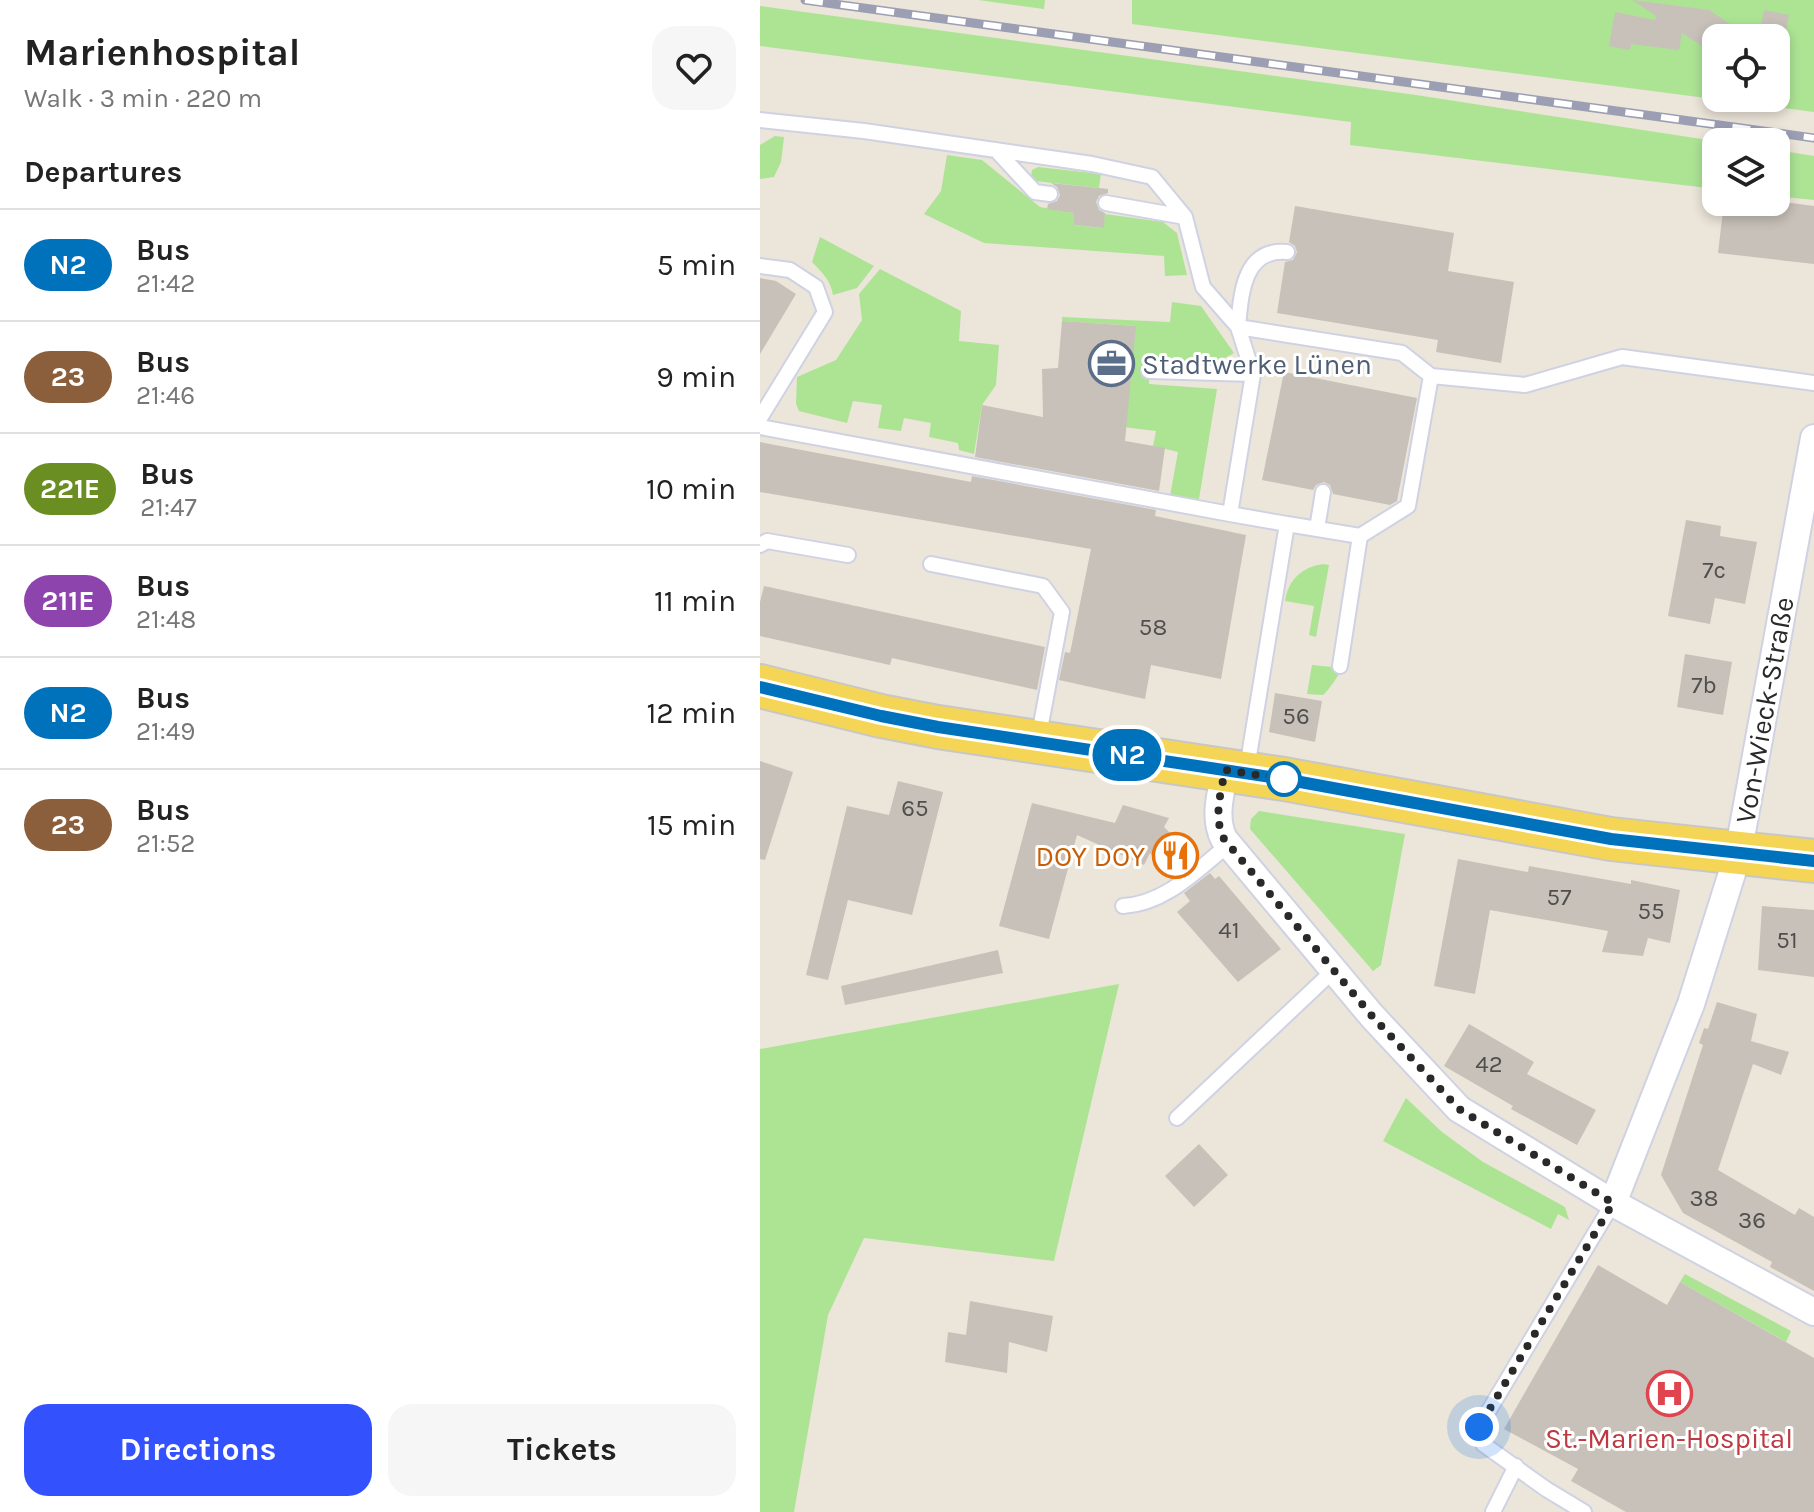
<!DOCTYPE html>
<meta charset="utf-8">
<style>
body{margin:0;font-family:Karla,sans-serif;background:#f6f6f6;color:#222;height:100vh;display:flex;flex-direction:column;font-size:30px;white-space:nowrap}
*{box-sizing:border-box;margin:0}
p{font-size:26px;color:#767676}
.icon{flex:none;width:44px;height:44px;fill:none;stroke:currentColor;stroke-width:2;stroke-linecap:round;stroke-linejoin:round}
.map{position:relative;flex:1;overflow:hidden}
.drawer{display:flex;flex-direction:column;background:#fff;width:760px}
.drawer>*{flex:none}
.badge{padding:0 16px;border-radius:26px;font-size:28px;line-height:52px}
.controls{position:absolute;left:942px;top:24px;display:grid;gap:16px}
.controls a{display:grid;place-items:center;width:88px;height:88px;border-radius:16px;background:#fff;box-shadow:0 4px 12px #0003;font-size:40px}
.you{position:absolute;width:40px;height:40px;margin:-20px;border:6px solid #fff;border-radius:50%;background:#1a73e8;box-shadow:0 0 0 12px #1a73e833}
.map>.badge{position:absolute;translate:-50% -50%;box-shadow:0 0 0 4px #fff}
h2{padding:0 24px;font-size:30px;line-height:72px}
.round{display:grid;place-items:center;flex:none;width:84px;height:84px;border-radius:24px;background:#f6f6f6}
.head{display:flex;align-items:center;justify-content:space-between;height:136px;padding:0 24px}
h1{font-size:38px;font-weight:700;line-height:60px}
.cta{display:flex;gap:16px;margin-top:auto;padding:16px 24px}
.cta a{flex:1;height:92px;border-radius:24px;background:#3451fe;color:#fff;font-size:32px;font-weight:700;line-height:92px;text-align:center}
.cta a+a{background:#f6f6f6;color:#222}
ul{padding:0;list-style:none}
li{display:flex;align-items:center;gap:24px;height:112px;padding:0 24px;border-top:2px solid #e0e0e0}
li div{flex:1}
li b{display:block;font-size:30px}
li em{font-style:normal}
li .badge{min-width:88px;font-weight:700;text-align:center}
main{display:flex;flex:1;min-height:0}
.map>svg:first-child{display:block}
.green{fill:#ace494;fill-rule:evenodd}
.building{fill:#c7c1b9}
.lines{fill:none;stroke-linecap:round;stroke-linejoin:round}
.lane-casing{stroke:#cfd2e2;stroke-width:18}
.street-casing{stroke:#cfd2e2;stroke-width:30}
.primary-casing{stroke:#c7c7c7;stroke-width:46}
.lane{stroke:#fff;stroke-width:14}
.street{stroke:#fff;stroke-width:26}
.primary{stroke:#f4d556;stroke-width:42}
.rail-casing{stroke:#9c9fb4;stroke-width:9}
.rail{stroke:#fff;stroke-width:6;stroke-dasharray:18;stroke-linecap:butt}
.line-casing{stroke:#fff;stroke-width:18}
.line{stroke:#0072bc;stroke-width:12}
.walk{stroke:#292929;stroke-width:8;stroke-dasharray:0 14.4}
.stop-dot{fill:#fff;stroke:#0072bc;stroke-width:4}
.labels{text-anchor:middle;stroke-width:6;stroke-linejoin:round;paint-order:stroke}
.number-label{font-size:24px;fill:#504f4d}
.service-label{font-size:28px;fill:#4e5e75;stroke:#fff;text-anchor:start}
.street-label{font-size:28px;fill:#292929;stroke:#fff}
.food-label{font-size:28px;fill:#c56008;stroke:#fff;text-anchor:end}
.health-label{font-size:28px;fill:#be3a42;stroke:#fff}
</style>
<main>
<section class="drawer">
<div class="head"><div><h1>Marienhospital</h1><p>Walk · 3 min · 220 m</p></div><a class="round"><svg class="icon" aria-label="heart" viewBox="0 0 24 24"><path d="M12 20l-8-8c-3-5 5-10 8-4 3-6 11-1 8 4z"/></svg></a></div>
<h2>Departures</h2>
<ul>
<li><span class="badge" style="background:#0072bc;color:#fff">N2</span><div><b>Bus</b><p>21:42</p></div><em>5 min</em></li>
<li><span class="badge" style="background:#8b5e3c;color:#fff">23</span><div><b>Bus</b><p>21:46</p></div><em>9 min</em></li>
<li><span class="badge" style="background:#6b8e23;color:#fff">221E</span><div><b>Bus</b><p>21:47</p></div><em>10 min</em></li>
<li><span class="badge" style="background:#8e44ad;color:#fff">211E</span><div><b>Bus</b><p>21:48</p></div><em>11 min</em></li>
<li><span class="badge" style="background:#0072bc;color:#fff">N2</span><div><b>Bus</b><p>21:49</p></div><em>12 min</em></li>
<li><span class="badge" style="background:#8b5e3c;color:#fff">23</span><div><b>Bus</b><p>21:52</p></div><em>15 min</em></li>
</ul>
<div class="cta"><a>Directions</a><a>Tickets</a></div>
</section>
<div class="map">
<svg width="1054" height="1512" viewBox="0 0 1054 1512">
<rect width="100%" height="100%" fill="#ece5da"/>
<path class="green" d="M 218,0 L 285,0 L 284,9 Z
M 372,0 L 1054,0 L 1054,112 L 372,24 ZM 956,38 L 1016,38 L 1016,98 L 956,98 Z
M 0,6 L 656,95 L 961,142 L 956,142 L 956,189 L 590,145 L 591,122 L 0,46 Z
M 15,136 L 24,137 L 21,162 L 14,177 L 0,179 L 0,145 Z
M 1016,150 L 1054,156 L 1054,200 L 1016,196 Z
M 187,155 L 222,160 L 280,207 L 314,213 L 314,225 L 343,228 L 345,214 L 403,222 L 417,233 L 427,275 L 405,276 L 404,256 L 224,243 L 164,214 L 181,191 Z
M 278,167 L 341,174 L 339,188 L 275,181 L 271,177 L 272,170 Z
M 60,237 L 114,266 L 97,288 L 73,295 C 71,281 62,272 52,262 Z
M 120,269 L 201,311 L 199,341 L 239,345 L 236,385 L 222,405 L 214,454 L 199,450 L 198,443 L 169,437 L 171,423 L 144,418 L 141,431 L 118,428 L 122,405 L 93,401 L 87,423 L 39,411 L 36,404 L 37,377 L 76,360 L 102,320 L 99,294 Z
M 412,302 L 441,306 L 474,353 L 463,359 L 463,364 L 390,362 L 389,384 L 457,389 L 439,499 L 410,496 L 418,452 L 393,446 L 396,431 L 322,422 L 376,326 L 302,321 L 302,317 L 410,322 Z
M 563,564 L 569,565 L 556,637 L 549,635 L 554,606 L 525,601 C 528,580 542,567 563,564 Z
M 552,665 L 582,668 C 579,675 569,690 563,695 L 547,694 Z
M 499,811 L 645,834 L 621,965 L 613,971 L 490,829 L 491,819 Z
M 359,984 L 294,1261 L 104,1238 L 68,1315 L 34,1512 L 0,1512 L 0,1049 Z
M 646,1098 L 682,1132 L 723,1162 L 805,1207 L 809,1220 L 798,1214 L 791,1229 L 623,1141 Z
M 925,1274 L 1031,1331 L 1026,1342 L 920,1282 Z"/>
<path class="building" d="M 872,0 L 949,10 L 991,38 L 956,38 L 949,51 L 922,33 L 919,50 L 871,44 L 870,50 L 849,46 L 855,12 L 895,20 L 896,16 Z
M 1004,10 L 1029,15 L 1025,37 L 1000,32 Z
M 291,183 L 348,189 L 348,193 L 339,196 L 336,202 L 339,210 L 345,213 L 344,228 L 314,225 L 314,213 L 287,209 L 288,204 L 297,201 L 300,195 L 297,187 Z
M 964,202 L 1024,202 L 1054,206 L 1054,264 L 958,253 Z
M 535,206 L 694,233 L 688,271 L 754,282 L 741,363 L 676,352 L 678,340 L 517,313 L 525,262 L 533,260 L 537,252 L 535,246 L 529,242 Z
M 0,278 L 16,281 L 36,294 L 0,354 Z
M 302,321 L 376,326 L 365,441 L 405,448 L 399,491 L 215,457 L 222,405 L 283,417 L 282,369 L 298,368 Z
M 524,372 L 657,398 L 637,501 L 630,505 L 573,494 L 570,485 L 564,482 L 556,485 L 553,490 L 502,480 Z
M 0,442 L 211,482 L 212,476 L 396,510 L 395,516 L 486,535 L 461,679 L 391,665 L 385,699 L 299,680 L 305,652 L 310,653 L 331,549 L 0,492 Z
M 926,520 L 961,526 L 960,536 L 997,542 L 985,604 L 955,598 L 950,624 L 908,616 Z
M 4,586 L 285,647 L 277,690 L 132,658 L 130,665 L 0,636 L 0,602 Z
M 925,654 L 972,662 L 963,715 L 917,707 Z
M 515,693 L 562,701 L 555,742 L 509,732 Z
M 0,761 L 33,772 L 5,860 L 0,859 Z
M 138,781 L 183,792 L 152,915 L 88,900 L 68,980 L 46,975 L 87,806 L 129,815 Z
M 272,803 L 355,823 L 363,805 L 409,818 L 404,827 L 436,859 L 411,878 L 390,853 L 384,865 L 317,835 L 289,939 L 239,926 Z
M 698,859 L 768,872 L 769,866 L 871,884 L 871,880 L 920,890 L 910,943 L 888,938 L 883,956 L 842,952 L 848,931 L 730,910 L 715,994 L 674,986 Z
M 450,873 L 455,879 L 459,876 L 521,949 L 478,982 L 417,912 L 430,901 L 424,893 Z
M 1002,906 L 1054,910 L 1054,977 L 998,970 Z
M 238,950 L 243,973 L 85,1005 L 81,986 Z
M 957,1002 L 997,1014 L 991,1041 L 1029,1052 L 1021,1075 L 993,1064 L 958,1170 L 1035,1215 L 1039,1208 L 1054,1217 L 1054,1291 L 1010,1267 L 1012,1262 L 923,1213 L 901,1175 L 943,1045 L 939,1043 L 944,1028 L 948,1029 Z
M 709,1024 L 774,1062 L 767,1074 L 836,1110 L 817,1145 L 751,1109 L 753,1106 L 684,1066 Z
M 439,1144 L 468,1175 L 434,1207 L 405,1176 Z
M 838,1265 L 907,1305 L 920,1282 L 1054,1358 L 1054,1512 L 866,1512 L 811,1481 L 818,1469 L 744,1429 Z
M 210,1301 L 293,1316 L 287,1352 L 249,1342 L 247,1373 L 185,1362 L 188,1332 L 206,1335 Z"/>
<g class="lines">
<defs>
<path id="lane" d="M 0,120 L 104,131 L 332,164 L 392,177 L 425,217 L 443,287 L 478,327 L 493,374 L 470,514 L 527,524 L 487,768
M 236,150 L 275,192 L 290,194
M 346,203 L 425,217
M 527,252 C 483,248 481,295 478,327 L 642,353 L 671,376 L 765,385 L 862,357 L 1054,383
M 0,266 L 30,270 L 56,287 L 65,312 L 0,418
M 389,371 L 493,374
M 0,427 L 470,514
M 527,524 L 600,536 L 648,506 L 671,376
M 557,529 L 563,492
M 0,545 L 7,541 L 88,555
M 171,564 L 283,586 L 302,612 L 278,740
M 580,666 L 600,536
M 363,906 C 405,904 437,870 468,845
M 417,1118 L 574,970
M 733,1512 L 756,1466
M 824,1512 L 786,1489 L 723,1444 L 719,1427 L 853,1203"/>
<path id="street" d="M 465,770 C 461,793 453,817 464,839 L 612,1016 L 699,1109 L 853,1203 L 1054,1312
M 853,1203 L 931,1004 L 978,854 L 1054,438"/>
<path id="primary" d="M 0,686 L 121,716 L 178,727 L 524,779 L 851,839 L 1054,861"/>
</defs>
<use href="#lane" class="lane-casing"/>
<use href="#street" class="street-casing"/>
<use href="#primary" class="primary-casing"/>
<use href="#lane" class="lane"/>
<use href="#street" class="street"/>
<use href="#primary" class="primary"/>
<defs>
<path id="rail" d="M 45,0 L 1054,138"/>
</defs>
<use href="#rail" class="rail-casing"/>
<use href="#rail" class="rail"/>
</g>
<g class="lines">
<defs>
<path id="line" d="M 0,687 L 121,716 L 178,727 L 524,779 L 851,839 L 1054,861"/>
</defs>
<use href="#line" class="line-casing"/>
<use href="#line" class="line"/>
<path class="walk" d="M 524,779 L 465,770 C 461,793 453,817 464,839 L 612,1016 L 699,1109 L 853,1203 L 719,1427"/>
</g>
<defs>
<symbol id="office-ring" viewBox="-11 -11 22 22"><circle r="9.5" fill="#fff" stroke="#5c6f8a" stroke-width="1.5"/><path d="M-6-3h4V-5.5h4V-3h4V5H-6ZM-1-4.5V-3h2v-1.5ZM-6 0V1H6V0Z" fill="#5c6f8a"/></symbol>
<symbol id="restaurant-ring" viewBox="-11 -11 22 22"><circle r="9.5" fill="#fff" stroke="#e8710a" stroke-width="1.5"/><path d="M-5-6h1v4h1v-4h1v4h1v-4h1v5L-1.5 .5V6h-2V.5L-5-1ZM5-6V6H3V1.5H1.5Q1.5-4 5-6Z" fill="#e8710a"/></symbol>
<symbol id="hospital-ring" viewBox="-11 -11 22 22"><circle r="9.5" fill="#fff" stroke="#e0444e" stroke-width="1.5"/><path d="M-5-5h3v3.5h4V-5h3V5h-3V1.5h-4V5h-3Z" fill="#e0444e"/></symbol>
</defs>
<g fill-rule="evenodd">
<use href="#office-ring" x="326" y="338" width="51" height="51"/>
<use href="#restaurant-ring" x="390" y="830" width="51" height="51"/>
<use href="#hospital-ring" x="884" y="1368" width="51" height="51"/>
</g>
<circle class="stop-dot" cx="524" cy="779" r="16"/>
<g class="labels">
<g class="number-label">
<text x="954" y="578">7c</text>
<text x="393" y="635">58</text>
<text x="944" y="693">7b</text>
<text x="536" y="724">56</text>
<text x="155" y="816">65</text>
<text x="799" y="905">57</text>
<text x="891" y="919">55</text>
<text x="469" y="938">41</text>
<text x="1027" y="948">51</text>
<text x="729" y="1072">42</text>
<text x="944" y="1206">38</text>
<text x="992" y="1228">36</text>
</g>
<g class="service-label">
<text x="382" y="374">Stadtwerke Lünen</text>
</g>
<g class="street-label">
<text transform="translate(1004 710) rotate(-80)" y="10">Von-Wieck-Straße</text>
</g>
<g class="food-label">
<text x="385" y="866">DOY DOY</text>
</g>
<g class="health-label">
<text x="909" y="1448">St.-Marien-Hospital</text>
</g>
</g>
</svg>
<div class="controls">
<a><svg class="icon" aria-label="locate" viewBox="0 0 24 24"><circle cx="12" cy="12" r="6"/><path d="M12 2v4M12 18v4M2 12h4M18 12h4"/></svg></a>
<a><svg class="icon" aria-label="layers" viewBox="0 0 24 24"><path d="M12 4l9 5-9 5-9-5zM3 14l9 5 9-5"/></svg></a>
</div>
<div class="you" style="left:719px;top:1427px"></div>
<b class="badge" style="left:367px;top:755px;background:#0072bc;color:#fff">N2</b>
</div>
</main>
